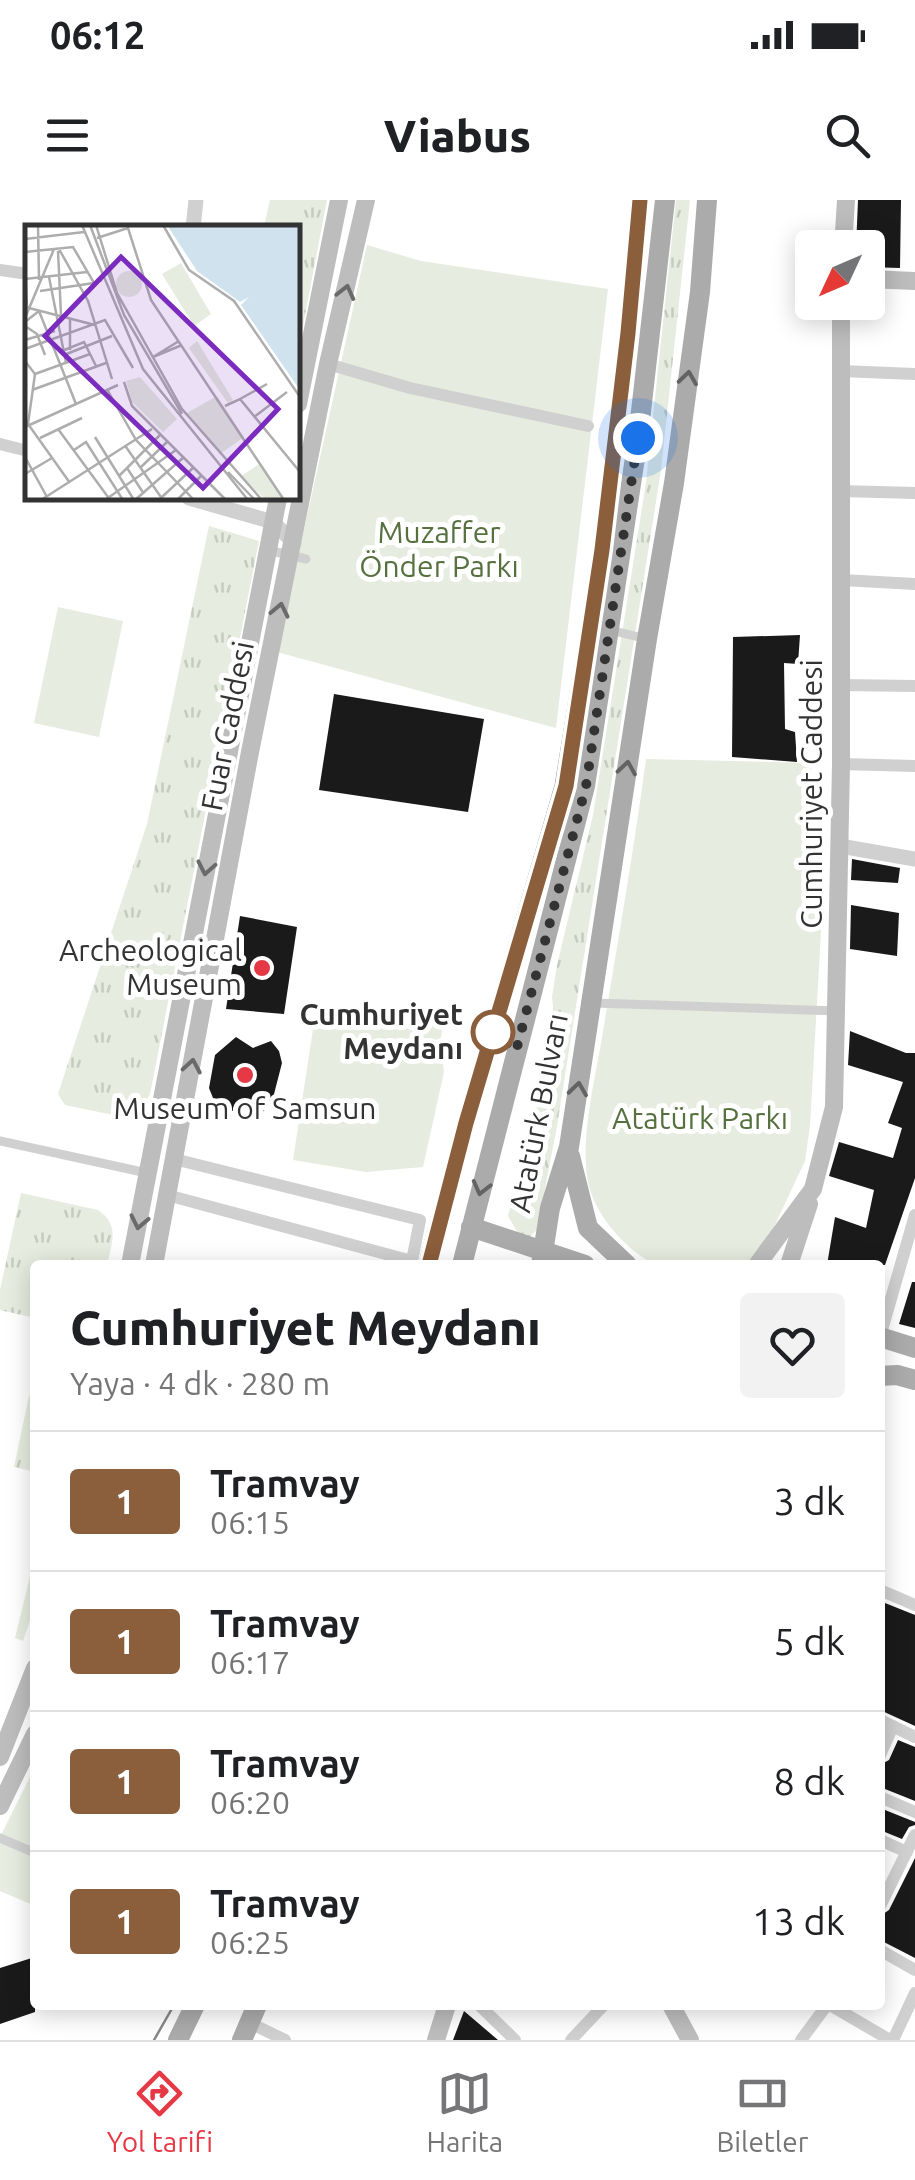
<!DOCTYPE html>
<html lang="tr">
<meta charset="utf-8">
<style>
body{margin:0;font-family:Ubuntu,sans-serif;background:#f2f2f2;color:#202124;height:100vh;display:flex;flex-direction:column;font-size:38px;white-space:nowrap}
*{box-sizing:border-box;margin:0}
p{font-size:32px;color:#757577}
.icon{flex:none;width:55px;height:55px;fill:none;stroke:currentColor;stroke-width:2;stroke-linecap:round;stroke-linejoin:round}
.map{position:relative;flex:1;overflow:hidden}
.sheet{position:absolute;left:30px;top:1060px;width:855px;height:750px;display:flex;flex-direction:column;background:#fff;border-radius:10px;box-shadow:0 5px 25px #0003}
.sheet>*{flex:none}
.badge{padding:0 20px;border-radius:8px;font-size:35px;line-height:65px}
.needle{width:65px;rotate:226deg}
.buttons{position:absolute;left:795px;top:30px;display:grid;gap:20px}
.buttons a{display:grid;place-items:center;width:90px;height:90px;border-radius:10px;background:#fff;box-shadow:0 5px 25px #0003;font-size:50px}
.you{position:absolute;width:50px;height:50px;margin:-25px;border:8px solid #fff;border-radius:50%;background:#1a73e8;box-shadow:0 0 0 15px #1a73e833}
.map>.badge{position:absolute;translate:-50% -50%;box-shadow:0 0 0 5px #fff}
.round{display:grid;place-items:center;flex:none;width:105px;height:105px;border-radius:10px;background:#f2f2f2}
.overview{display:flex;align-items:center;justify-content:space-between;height:170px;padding:0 40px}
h1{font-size:48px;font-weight:800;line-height:75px}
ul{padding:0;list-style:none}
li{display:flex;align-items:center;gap:30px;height:140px;padding:0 40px;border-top:2px solid #e0e0e0}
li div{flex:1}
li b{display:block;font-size:38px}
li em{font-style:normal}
li .badge{min-width:110px;font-weight:700;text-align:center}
.status{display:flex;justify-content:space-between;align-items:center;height:70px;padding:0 50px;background:#fff;direction:ltr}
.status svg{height:28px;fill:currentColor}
header{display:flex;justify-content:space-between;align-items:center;height:130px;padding:0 40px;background:#fff;font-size:45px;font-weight:800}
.dock{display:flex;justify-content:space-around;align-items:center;height:140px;border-top:2px solid #e0e0e0;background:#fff;font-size:28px;color:#757577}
.dock a{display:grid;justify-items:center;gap:5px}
.dock .on{color:#e63946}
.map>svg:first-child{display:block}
.grass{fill:url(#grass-tufts)}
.park{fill:#e6ecdf}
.building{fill:#1a1a1a}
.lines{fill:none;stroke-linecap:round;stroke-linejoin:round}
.pedestrian{stroke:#d0d0d0;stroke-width:9}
.minor{stroke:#d0d0d0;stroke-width:12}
.tertiary{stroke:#d0d0d0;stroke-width:15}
.secondary{stroke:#bdbdbd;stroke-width:18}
.primary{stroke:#ababab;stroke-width:20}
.tram{stroke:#888;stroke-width:2.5}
.oneway{stroke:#6a6a6a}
.oneway2{stroke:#636363}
.line-casing{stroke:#fff;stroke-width:22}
.line{stroke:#8b5e3c;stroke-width:15}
.walk{stroke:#333;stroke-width:10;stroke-dasharray:0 18}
.poi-dot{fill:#e63946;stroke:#fff;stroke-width:4}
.stop-dot{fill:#fff;stroke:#8b5e3c;stroke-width:5}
.labels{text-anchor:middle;stroke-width:10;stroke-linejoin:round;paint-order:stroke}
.park-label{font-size:30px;fill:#56703f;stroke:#fff}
.street-label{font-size:30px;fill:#333;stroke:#fff}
.poi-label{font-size:30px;fill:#333;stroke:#fff;text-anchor:end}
.stop-label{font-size:30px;font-weight:bold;fill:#333;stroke:#fff;text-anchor:end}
.inset-road{fill:none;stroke:#adadad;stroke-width:2.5}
.view{fill:#7b2cbf;fill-opacity:0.15;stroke:#7b2cbf;stroke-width:5}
.inset-edge{fill:none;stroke:#333;stroke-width:5}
</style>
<div class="status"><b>06:12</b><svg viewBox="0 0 49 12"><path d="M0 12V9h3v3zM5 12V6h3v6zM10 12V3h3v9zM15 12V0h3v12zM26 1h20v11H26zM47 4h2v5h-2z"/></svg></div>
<header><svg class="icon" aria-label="menu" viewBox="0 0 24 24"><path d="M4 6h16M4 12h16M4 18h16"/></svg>Viabus<svg class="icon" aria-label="search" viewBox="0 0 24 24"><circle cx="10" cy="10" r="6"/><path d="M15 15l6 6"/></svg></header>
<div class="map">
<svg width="915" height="1840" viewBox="0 0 915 1840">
<defs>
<pattern id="grass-tufts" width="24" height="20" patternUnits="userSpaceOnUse" patternTransform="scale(2.5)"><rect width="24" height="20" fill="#e6ecdf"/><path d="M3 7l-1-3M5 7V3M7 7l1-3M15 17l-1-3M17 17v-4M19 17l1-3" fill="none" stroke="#c6cbc0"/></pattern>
</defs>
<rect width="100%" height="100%" fill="#fff"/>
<path class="grass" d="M 270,0 L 327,0 L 298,152 L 298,28 L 264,27 Z
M 676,0 L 690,0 L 661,270 L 557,926 L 537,1030 L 528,1038 L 519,1035 L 508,1016 L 556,834 L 552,797 L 557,765 L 593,615 L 646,283 Z
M 209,326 L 259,341 L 150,894 L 141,910 L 123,917 L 65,905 L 58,894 L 147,624 Z
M 21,993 L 98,1010 C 120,1025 112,1042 107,1065 L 35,1065 L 35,1118 L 0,1110 L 0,1090 Z
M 29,1196 L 35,1197 L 35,1272 L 14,1267 Z
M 35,1356 L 35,1405 L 23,1441 L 15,1438 Z"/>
<path class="park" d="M 367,45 L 421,61 L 608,89 L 556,528 L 277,452 Z
M 58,407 L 123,421 L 99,537 L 34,523 Z
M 646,559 L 811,563 L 821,731 L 810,926 L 805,961 L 764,1048 L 747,1065 L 655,1065 C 624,1048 592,1013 587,976 C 581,934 596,874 603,832 C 618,740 634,650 646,559 Z
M 317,803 L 397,816 L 413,804 L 446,810 L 440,842 L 444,872 L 423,967 L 366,972 L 293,960 Z
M 35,1567 L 35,1706 L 0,1691 L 0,1637 Z"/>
<path class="building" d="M 858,0 L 901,0 L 900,68 L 868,67 L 868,48 L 856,48 Z
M 800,435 L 798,464 L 784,463 L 785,529 L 795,532 L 797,562 L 732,557 L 733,437 Z
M 334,494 L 484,519 L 468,612 L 319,590 Z
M 852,659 L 900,668 L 898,683 L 851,680 Z
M 851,705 L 899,713 L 897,756 L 850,749 Z
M 240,716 L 297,727 L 284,814 L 226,809 Z
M 850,831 L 906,853 L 915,853 L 915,978 L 885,1065 L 827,1065 L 835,1017 L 866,1028 L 874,990 L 829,976 L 839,942 L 893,958 L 902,928 L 888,923 L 903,882 L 848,865 Z
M 236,837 L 253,848 L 271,841 L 279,851 L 282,863 L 273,898 L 260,916 L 217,908 L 209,888 L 215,855 Z
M 912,1082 L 915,1082 L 915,1128 L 899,1124 Z
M 880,1401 L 915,1415 L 915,1526 L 880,1510 Z
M 898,1540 L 915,1547 L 915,1601 L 880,1587 L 880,1565 L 889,1560 Z
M 880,1608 L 915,1622 L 915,1625 L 909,1627 L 902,1639 L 880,1630 Z
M 915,1658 L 915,1758 L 880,1740 L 880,1716 L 889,1710 Z
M 35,1757 L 35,1812 L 0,1824 L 0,1768 Z
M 464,1811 L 498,1840 L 453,1840 Z"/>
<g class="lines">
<path class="pedestrian" d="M 268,350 L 306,359
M 610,430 L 647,439
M 594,803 L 838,811
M 0,941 L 147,973
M 0,1638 L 35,1653"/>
<path class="minor" d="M 0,70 L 28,74
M 328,164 L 410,188 L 588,226
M 841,171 L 915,174
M 0,244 L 28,251
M 841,291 L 915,293
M 842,380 L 915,384
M 840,485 L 915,486
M 841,564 L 915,566
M 167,995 L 412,1061 L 420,1020 L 174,959
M 880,1137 L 915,1015
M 880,1390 L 915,1405
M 880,1520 L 915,1537
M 880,1555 L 893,1526
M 880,1597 L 915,1612
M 880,1640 L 907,1652
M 880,1706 L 915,1635
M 880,1750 L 915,1770
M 479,1805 L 515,1840
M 830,1805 L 890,1840
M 250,1823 L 285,1840
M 571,1840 L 604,1805
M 801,1840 L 827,1805
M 893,1840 L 915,1793"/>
<path class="tertiary" d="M 193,28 L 196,0
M 189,298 L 273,322 L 294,343
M 840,646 L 915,659"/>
<path class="secondary" d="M 843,48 L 846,0
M 868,79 L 915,81
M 298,204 L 339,0
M 130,1065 L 278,298
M 154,1065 L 250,552 L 328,164 L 366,0
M 757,1065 L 813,989 L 834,907 L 841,564 L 841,102
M 789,1065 L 809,1004
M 0,1557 L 35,1468
M 0,1606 L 35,1534
M 671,1805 L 690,1840
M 436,1840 L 447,1805"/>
<path class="primary" d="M 570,956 L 588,1028 L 627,1065
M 471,1027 L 585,1065
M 462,1065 L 585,586 L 638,238 L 665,0
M 541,1065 L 550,1008 L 569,947 L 647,439 L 674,283 L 700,92 L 707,0
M 880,1137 L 915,1148
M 880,1176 L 897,1175 L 915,1180
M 178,1840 L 195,1805
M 242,1840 L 257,1805"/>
<path class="tram" d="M 419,1065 L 458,920 L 556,584 L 594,349 L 625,94 L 632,0
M 154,1840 L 174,1805"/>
</g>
<defs><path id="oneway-chevron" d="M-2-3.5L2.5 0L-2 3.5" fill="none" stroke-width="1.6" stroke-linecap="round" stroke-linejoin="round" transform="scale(2.5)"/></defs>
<g class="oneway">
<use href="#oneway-chevron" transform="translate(346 92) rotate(-76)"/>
<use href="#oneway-chevron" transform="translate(280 410) rotate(-78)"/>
<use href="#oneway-chevron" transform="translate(206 668) rotate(101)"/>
<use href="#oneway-chevron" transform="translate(192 866) rotate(-80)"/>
<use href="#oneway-chevron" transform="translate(139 1022) rotate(102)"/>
</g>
<g class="oneway2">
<use href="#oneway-chevron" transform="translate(688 178) rotate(-82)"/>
<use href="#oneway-chevron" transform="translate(627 568) rotate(-81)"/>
<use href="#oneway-chevron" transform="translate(578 889) rotate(-82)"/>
<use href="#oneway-chevron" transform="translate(481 988) rotate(104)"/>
</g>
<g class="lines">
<defs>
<path id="line" d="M 429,1065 L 466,923 L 566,586 L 602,350 L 628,133 L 640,0"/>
</defs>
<use href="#line" class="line-casing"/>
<use href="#line" class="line"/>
<path class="walk" d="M 493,832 L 516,851 L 586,586 L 638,238"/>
</g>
<g class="poi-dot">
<circle cx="262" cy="768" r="10"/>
<circle cx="245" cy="875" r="10"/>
</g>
<circle class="stop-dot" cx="493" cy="832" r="20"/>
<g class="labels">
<g class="park-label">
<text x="439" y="343">Muzaffer<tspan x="439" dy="34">Önder Parkı</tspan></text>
<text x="700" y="929">Atatürk Parkı</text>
</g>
<g class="street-label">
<text transform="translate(228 526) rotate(-79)" y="10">Fuar Caddesi</text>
<text transform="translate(812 594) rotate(-90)" y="10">Cumhuriyet Caddesi</text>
<text transform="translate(539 913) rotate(-79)" y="10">Atatürk Bulvarı</text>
</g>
<g class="poi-label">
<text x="242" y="761">Archeological<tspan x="242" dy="34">Museum</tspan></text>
<text x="245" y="919" text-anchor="middle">Museum of Samsun</text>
</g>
<g class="stop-label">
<text x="463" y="825">Cumhuriyet<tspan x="463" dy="34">Meydanı</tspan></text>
</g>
</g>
<g transform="translate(25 25)">
<rect width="275" height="275" fill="#fff"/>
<path d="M 172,116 L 208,175 L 203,178 L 164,123 Z" fill="#e6ecdf"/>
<path d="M 156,38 L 186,89 L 169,101 L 137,49 ZM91 59a13 13 0 1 1 26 0a13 13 0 1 1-26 0ZM 115,152 L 152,194 L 138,207 L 107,177 L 101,156 ZM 192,171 L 219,212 L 195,229 L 162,188 ZM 236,238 L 257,275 L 241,275 L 216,251 Z" fill="#e6ecdf"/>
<path d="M 142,0 L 275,0 L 275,165 L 216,80 L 224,72 L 215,77 L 172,46 Z" fill="#cfe2ee"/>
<path class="inset-road" d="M 13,0 L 14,55M 57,0 L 118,144 L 223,275M 65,0 L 99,90 L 157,189M 71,0 L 92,68 L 157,184 L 237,275M 102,0 L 126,75 L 259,275M 138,0 L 164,45 L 209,76 L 275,172M 72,13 L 103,3M 0,14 L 59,7M 34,24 L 63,76 L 87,154M 33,26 L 36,90M 0,27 L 48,22 L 69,58 L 77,55M 0,36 L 2,83M 24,52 L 41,138M 0,54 L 62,47M 15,66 L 69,58M 0,82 L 70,100M 0,93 L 29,24M 45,93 L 45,125M 0,97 L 14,86 L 51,179M 0,101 L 12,109 L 20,130M 0,115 L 30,106M 154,116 L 128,132 L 157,120M 0,124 L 80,95 L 108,143M 37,126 L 59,117 L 71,141M 39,130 L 87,111M 0,136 L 10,149 L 3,199 L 45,258M 10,149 L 65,129M 99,157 L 107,181 L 201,275M 7,165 L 81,138M 83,166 L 111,215 L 169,275M 215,174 L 242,159M 200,181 L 215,174 L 275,247M 229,192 L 262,167M 0,202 L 93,160M 33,204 L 83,272M 70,212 L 109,275M 15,213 L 57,193M 101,222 L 138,275M 49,225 L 61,217 L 98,275M 0,232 L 22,272M 102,243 L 119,269M 115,243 L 142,217M 203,247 L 230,275M 0,249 L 27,233M 95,250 L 135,210M 137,272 L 169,242M 16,275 L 127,204M 80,275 L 151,225M 110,275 L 159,232M 152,275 L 177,250"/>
<path class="view" d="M 96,32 L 253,184 L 178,263 L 20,111 Z"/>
<rect width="275" height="275" class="inset-edge"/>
</g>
</svg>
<div class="buttons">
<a><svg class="needle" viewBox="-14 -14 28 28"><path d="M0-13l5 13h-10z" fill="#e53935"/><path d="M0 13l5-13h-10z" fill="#757577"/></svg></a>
</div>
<div class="you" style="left:638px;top:238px"></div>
<section class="sheet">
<div class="overview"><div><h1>Cumhuriyet Meydanı</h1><p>Yaya · 4 dk · 280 m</p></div><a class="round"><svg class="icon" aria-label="heart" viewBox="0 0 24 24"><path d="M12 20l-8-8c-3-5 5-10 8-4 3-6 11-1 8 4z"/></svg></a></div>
<ul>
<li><span class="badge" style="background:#8b5e3c;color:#fff">1</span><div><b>Tramvay</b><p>06:15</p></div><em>3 dk</em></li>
<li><span class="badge" style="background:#8b5e3c;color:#fff">1</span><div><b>Tramvay</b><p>06:17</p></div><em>5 dk</em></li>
<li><span class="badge" style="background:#8b5e3c;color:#fff">1</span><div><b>Tramvay</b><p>06:20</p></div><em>8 dk</em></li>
<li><span class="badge" style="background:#8b5e3c;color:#fff">1</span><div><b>Tramvay</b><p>06:25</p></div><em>13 dk</em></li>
</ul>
</section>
</div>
<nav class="dock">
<a class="on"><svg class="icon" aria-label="directions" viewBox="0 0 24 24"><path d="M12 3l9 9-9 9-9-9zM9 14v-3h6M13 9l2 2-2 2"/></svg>Yol tarifi</a>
<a><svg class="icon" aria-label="map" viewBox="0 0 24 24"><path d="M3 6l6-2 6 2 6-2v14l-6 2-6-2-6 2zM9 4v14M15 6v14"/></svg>Harita</a>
<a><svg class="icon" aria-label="tickets" viewBox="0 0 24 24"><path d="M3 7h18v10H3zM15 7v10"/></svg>Biletler</a>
</nav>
